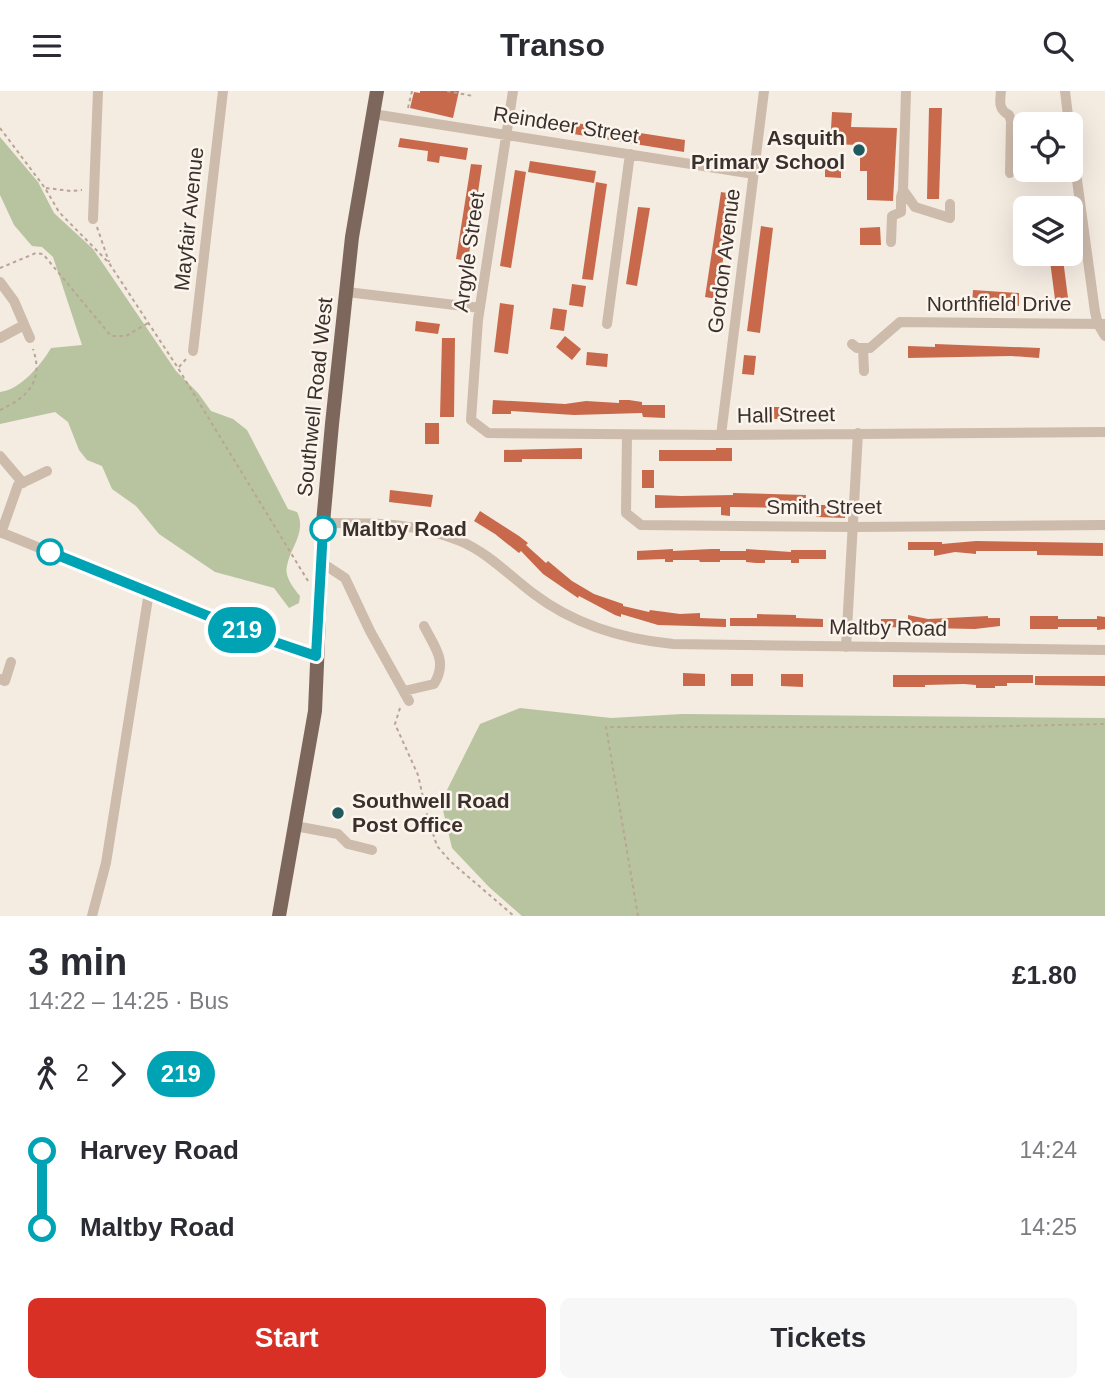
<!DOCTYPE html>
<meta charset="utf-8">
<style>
body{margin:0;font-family:Helvetica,sans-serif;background:#f7f7f7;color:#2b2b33;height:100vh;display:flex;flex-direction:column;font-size:26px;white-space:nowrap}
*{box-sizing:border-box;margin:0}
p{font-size:23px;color:#7c7c81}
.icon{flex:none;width:38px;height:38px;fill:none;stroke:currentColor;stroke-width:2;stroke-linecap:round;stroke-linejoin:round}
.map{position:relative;height:825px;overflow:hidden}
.panel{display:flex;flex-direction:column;background:#fff;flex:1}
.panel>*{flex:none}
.badge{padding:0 14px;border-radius:23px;font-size:24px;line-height:46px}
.tools{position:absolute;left:1013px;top:21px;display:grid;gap:14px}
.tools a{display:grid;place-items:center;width:70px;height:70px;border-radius:10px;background:#fff;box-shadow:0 7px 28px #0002;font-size:35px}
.map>.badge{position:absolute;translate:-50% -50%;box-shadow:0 0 0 4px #fff}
.legs{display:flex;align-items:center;gap:10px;height:77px;padding:0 28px;font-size:23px}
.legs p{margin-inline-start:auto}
.head{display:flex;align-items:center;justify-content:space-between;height:119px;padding:0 28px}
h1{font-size:38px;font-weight:700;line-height:52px}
.primary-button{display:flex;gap:14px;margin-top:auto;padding:14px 28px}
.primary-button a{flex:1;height:80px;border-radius:10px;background:#d93025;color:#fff;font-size:28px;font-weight:700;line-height:80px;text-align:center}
.primary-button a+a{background:#f7f7f7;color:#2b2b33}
ul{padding:0 28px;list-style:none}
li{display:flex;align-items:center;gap:24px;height:77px;font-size:26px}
li i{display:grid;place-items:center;width:10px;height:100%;margin:0 9px;background:currentColor}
li i::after{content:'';width:18px;height:18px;margin:-9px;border:5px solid;border-radius:50%;background:#fff}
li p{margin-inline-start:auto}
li:first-child i{background:linear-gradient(#0000 50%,currentColor 0)}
li:last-child i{background:linear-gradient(currentColor 50%,#0000 0)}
header{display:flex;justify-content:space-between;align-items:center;height:91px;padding:0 28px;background:#fff;font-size:32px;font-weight:700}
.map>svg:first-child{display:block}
.green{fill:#b8c4a0}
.building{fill:#c8694b}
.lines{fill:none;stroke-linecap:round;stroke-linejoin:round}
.path{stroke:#b9a596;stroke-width:2;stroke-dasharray:3.5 3.5;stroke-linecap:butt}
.minor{stroke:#cdbbac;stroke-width:10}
.major{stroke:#7d675c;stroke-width:14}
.line-1-casing{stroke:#fff;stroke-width:16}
.line-1{stroke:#00a3b4;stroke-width:10}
.poi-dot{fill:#1f5a5e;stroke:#fbf5ee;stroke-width:2.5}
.stop-1-dot{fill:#fff;stroke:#00a3b4;stroke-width:3.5}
.labels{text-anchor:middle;stroke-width:5;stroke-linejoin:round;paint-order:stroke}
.street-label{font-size:21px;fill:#3b302b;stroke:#fbf5ee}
.poi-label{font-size:21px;font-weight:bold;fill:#3b302b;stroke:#fbf5ee;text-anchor:end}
.stop-label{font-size:21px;font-weight:bold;fill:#3b302b;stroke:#fbf5ee;text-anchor:start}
</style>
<header><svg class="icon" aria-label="menu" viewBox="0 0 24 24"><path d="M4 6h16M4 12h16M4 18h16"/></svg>Transo<svg class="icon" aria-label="search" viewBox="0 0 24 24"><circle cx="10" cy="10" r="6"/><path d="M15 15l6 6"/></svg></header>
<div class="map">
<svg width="1105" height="825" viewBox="0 0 1105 825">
<rect width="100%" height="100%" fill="#f4ebe1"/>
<path class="green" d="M 0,46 L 38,91 L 54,122 L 93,158 L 176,280 L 198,302 L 211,320 L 233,328 L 247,339 L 288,418 L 297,421 C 307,441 290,457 287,475 C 284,486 294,497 300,505 L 299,512 L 289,517 L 274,497 L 215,481 L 159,443 L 136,415 L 112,398 L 102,375 L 87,369 L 79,359 L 68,331 L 55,321 L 0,333 L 0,301 C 20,299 41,274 51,257 L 82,254 L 53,166 L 42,156 L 32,155 L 14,134 L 0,104 Z
M 520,617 L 611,627 L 682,623 L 1105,627 L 1105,825 L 522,825 L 489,796 L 452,757 L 441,711 L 480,633 Z"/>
<path class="building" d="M 420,0 L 459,0 L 453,27 L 410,17 L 414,1 L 420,2 Z
M 929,17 L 942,17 L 939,108 L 927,108 Z
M 832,21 L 852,22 L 851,36 L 897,37 L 893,110 L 867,109 L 867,80 L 860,80 L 860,54 L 826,53 L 827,38 L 831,38 Z
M 557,29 L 685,49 L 684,61 L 555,40 Z
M 400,47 L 468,57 L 466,69 L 440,65 L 439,72 L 427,70 L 428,60 L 398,56 Z
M 530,70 L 596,80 L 594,92 L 528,81 Z
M 471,73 L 482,74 L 468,170 L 456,168 Z
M 825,74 L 841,75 L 841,87 L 825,86 Z
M 515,79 L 526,81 L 511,177 L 500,175 Z
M 596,91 L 607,93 L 593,189 L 582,188 Z
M 721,101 L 733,103 L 717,208 L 705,206 Z
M 638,116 L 650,117 L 637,195 L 626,193 Z
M 761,135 L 773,137 L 760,242 L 747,240 Z
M 880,136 L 881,154 L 860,154 L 860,137 Z
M 1063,168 L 1069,215 L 1056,216 L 1050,170 Z
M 572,193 L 586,195 L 583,216 L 569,214 Z
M 973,199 L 1019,202 L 1019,215 L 972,213 Z
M 500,212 L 514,214 L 508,263 L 494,261 Z
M 553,217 L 567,219 L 564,240 L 550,238 Z
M 416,230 L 440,233 L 438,243 L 415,240 Z
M 565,245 L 581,258 L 572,269 L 556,256 Z
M 442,247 L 455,247 L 454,326 L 440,326 Z
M 935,253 L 1040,257 L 1039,267 L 1011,265 L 908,267 L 908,255 L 935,256 Z
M 587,261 L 608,263 L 607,276 L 586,274 Z
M 744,264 L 756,265 L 754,284 L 742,283 Z
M 493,309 L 565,313 L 586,310 L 619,312 L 619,309 L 629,309 L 642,311 L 642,314 L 665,314 L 665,327 L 643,326 L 642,322 L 574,324 L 511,320 L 511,323 L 492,323 Z
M 772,316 L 792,316 L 792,328 L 772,328 Z
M 425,332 L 439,332 L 439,353 L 425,353 Z
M 582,357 L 582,368 L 522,368 L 522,371 L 504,371 L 504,359 Z
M 716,357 L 732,357 L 732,370 L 659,370 L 659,359 L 716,359 Z
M 642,379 L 654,379 L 654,397 L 642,397 Z
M 390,399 L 433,404 L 431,416 L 389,411 Z
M 733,402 L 806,404 L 805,417 L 730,416 L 730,425 L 721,424 L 721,416 L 655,417 L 655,404 L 681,405 L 733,404 Z
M 816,414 L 845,414 L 845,427 L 816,426 Z
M 480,420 L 519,445 L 528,452 L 526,454 L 546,472 L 548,470 L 572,490 L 594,503 L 623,513 L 623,515 L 649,521 L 650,519 L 680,523 L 700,522 L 700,527 L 726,528 L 726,536 L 658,534 L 621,523 L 621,526 L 615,524 L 579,505 L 578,507 L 543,483 L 521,460 L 519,462 L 495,443 L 474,430 Z
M 976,450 L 1103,452 L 1103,465 L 1037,464 L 1037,460 L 976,460 L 976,463 L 955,461 L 934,465 L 934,459 L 908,459 L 908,451 L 942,451 L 942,453 Z
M 673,458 L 673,460 L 711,458 L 720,458 L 720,460 L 746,460 L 746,458 L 791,461 L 791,459 L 826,459 L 826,468 L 799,468 L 799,472 L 791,472 L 791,469 L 765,469 L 765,472 L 756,472 L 746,471 L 746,469 L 720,469 L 720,471 L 700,471 L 699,469 L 673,469 L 673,471 L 665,471 L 665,468 L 637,469 L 637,460 Z
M 757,523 L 796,524 L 796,527 L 823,528 L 823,536 L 730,535 L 730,527 L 757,527 Z
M 908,524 L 928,528 L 988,525 L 988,527 L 1000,527 L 1000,535 L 975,538 L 881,536 L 881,528 L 908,528 Z
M 1030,525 L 1058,525 L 1058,528 L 1097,528 L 1097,525 L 1105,526 L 1105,538 L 1097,539 L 1097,536 L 1058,536 L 1058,538 L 1030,538 Z
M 683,582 L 705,583 L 705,595 L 683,595 Z
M 731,583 L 753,583 L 753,595 L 731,595 Z
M 781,583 L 803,583 L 803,596 L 781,595 Z
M 893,584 L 1033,584 L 1033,592 L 1007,592 L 1007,595 L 995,595 L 995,597 L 976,597 L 976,594 L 964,593 L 925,594 L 925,596 L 893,596 Z
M 1035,585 L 1105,585 L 1105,595 L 1035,594 Z"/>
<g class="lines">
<path class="path" d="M 447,0 L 473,5
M 408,17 L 412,0
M 0,37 L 45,97 L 59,121 L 109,172 L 178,277 L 308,490
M 46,97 L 71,100 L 82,99
M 97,136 L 109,171
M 0,177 L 36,162 L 43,163 L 111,245 L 126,245 L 148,232
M 179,276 L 187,267
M 0,319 C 28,306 44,290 33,258
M 400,617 L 395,633 L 418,684 L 427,724 L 437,755 L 451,771 L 514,825
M 638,825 L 606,636 L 967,636 L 1105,633"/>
<path class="minor" d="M 513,0 L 478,229 L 471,329 L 488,342 L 721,344 L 1105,341
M 1001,0 C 1000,11 998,18 1009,24 L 1011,30 L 1010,82
M 1065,0 L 1069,33
M 373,23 L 754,83
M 1071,45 L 1095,221 L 1098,233 L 1105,245
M 903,99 L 915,116 L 950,127 L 950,113
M 93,128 L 98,0
M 891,151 L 892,125 L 901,121 L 901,106 L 903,99 L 906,0
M 0,191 L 14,210 L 30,247
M 347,201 L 480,217
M 607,233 L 630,63
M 0,247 L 24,234
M 852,253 L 857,257 L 870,257 L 900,231 L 1105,233
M 863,257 L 864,280
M 193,260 L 223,0
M 627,344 L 626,422 L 641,434 L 854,436 L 1105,434
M 721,344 L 764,0
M 0,365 L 23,392
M 323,432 C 371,432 415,431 460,450 C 487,461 510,485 534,503 C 575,534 622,548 673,553 L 1105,559
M 0,441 L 260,546 L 316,565
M 1,442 L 18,394 L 47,380
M 322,472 L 345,487 L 370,540 L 409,610
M 846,556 L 858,342
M 0,588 L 5,590 L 11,571
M 404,600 L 434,593 C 448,570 435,557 424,535
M 295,735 L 338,743 L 348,753 L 372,759
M 92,825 L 106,772 L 149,501"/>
<path class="major" d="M 279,825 L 315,620 L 323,432 L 332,333 L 352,146 L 377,0"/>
</g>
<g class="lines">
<defs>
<path id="line-1" d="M 50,461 L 260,546 L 316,565 L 323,438"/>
</defs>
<use href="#line-1" class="line-1-casing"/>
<use href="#line-1" class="line-1"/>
</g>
<g class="poi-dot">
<circle cx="859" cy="59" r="7"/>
<circle cx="338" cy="722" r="7"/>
</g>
<g class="stop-1-dot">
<circle cx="323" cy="438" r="12"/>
<circle cx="50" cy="461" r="12"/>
</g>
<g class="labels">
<g class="street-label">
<text transform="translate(566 34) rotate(9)" y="7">Reindeer Street</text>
<text transform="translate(189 128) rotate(-84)" y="7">Mayfair Avenue</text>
<text transform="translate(469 161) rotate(-82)" y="7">Argyle Street</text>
<text transform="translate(724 170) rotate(-83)" y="7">Gordon Avenue</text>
<text x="999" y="220">Northfield Drive</text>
<text transform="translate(315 306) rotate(-84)" y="7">Southwell Road West</text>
<text transform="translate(786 324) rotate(-1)" y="7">Hall Street</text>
<text x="824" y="423">Smith Street</text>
<text transform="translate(888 537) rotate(1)" y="7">Maltby Road</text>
</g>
<g class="poi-label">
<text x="845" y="54">Asquith<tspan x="845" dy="24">Primary School</tspan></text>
<text x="352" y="717" text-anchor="start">Southwell Road<tspan x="352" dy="24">Post Office</tspan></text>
</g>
<g class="stop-label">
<text x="342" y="445">Maltby Road</text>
</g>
</g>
</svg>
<div class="tools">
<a><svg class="icon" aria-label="locate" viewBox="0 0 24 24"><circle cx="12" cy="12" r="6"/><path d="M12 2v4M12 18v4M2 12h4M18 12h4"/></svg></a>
<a><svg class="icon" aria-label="layers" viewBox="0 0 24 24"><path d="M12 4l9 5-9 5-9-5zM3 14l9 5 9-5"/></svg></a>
</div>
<b class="badge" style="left:242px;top:539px;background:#00a3b4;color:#fff">219</b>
</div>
<section class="panel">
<div class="head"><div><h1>3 min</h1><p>14:22 – 14:25 · Bus</p></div><b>£1.80</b></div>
<div class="legs"><svg class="icon" aria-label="walk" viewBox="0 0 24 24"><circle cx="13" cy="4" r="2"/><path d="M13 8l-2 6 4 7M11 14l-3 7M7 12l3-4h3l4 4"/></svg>2<svg class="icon" aria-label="forward" viewBox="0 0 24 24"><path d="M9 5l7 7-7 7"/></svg><b class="badge" style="background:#00a3b4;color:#fff">219</b></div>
<ul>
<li><i style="color:#00a3b4"></i><b>Harvey Road</b><p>14:24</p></li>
<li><i style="color:#00a3b4"></i><b>Maltby Road</b><p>14:25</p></li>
</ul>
<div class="primary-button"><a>Start</a><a>Tickets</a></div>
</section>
